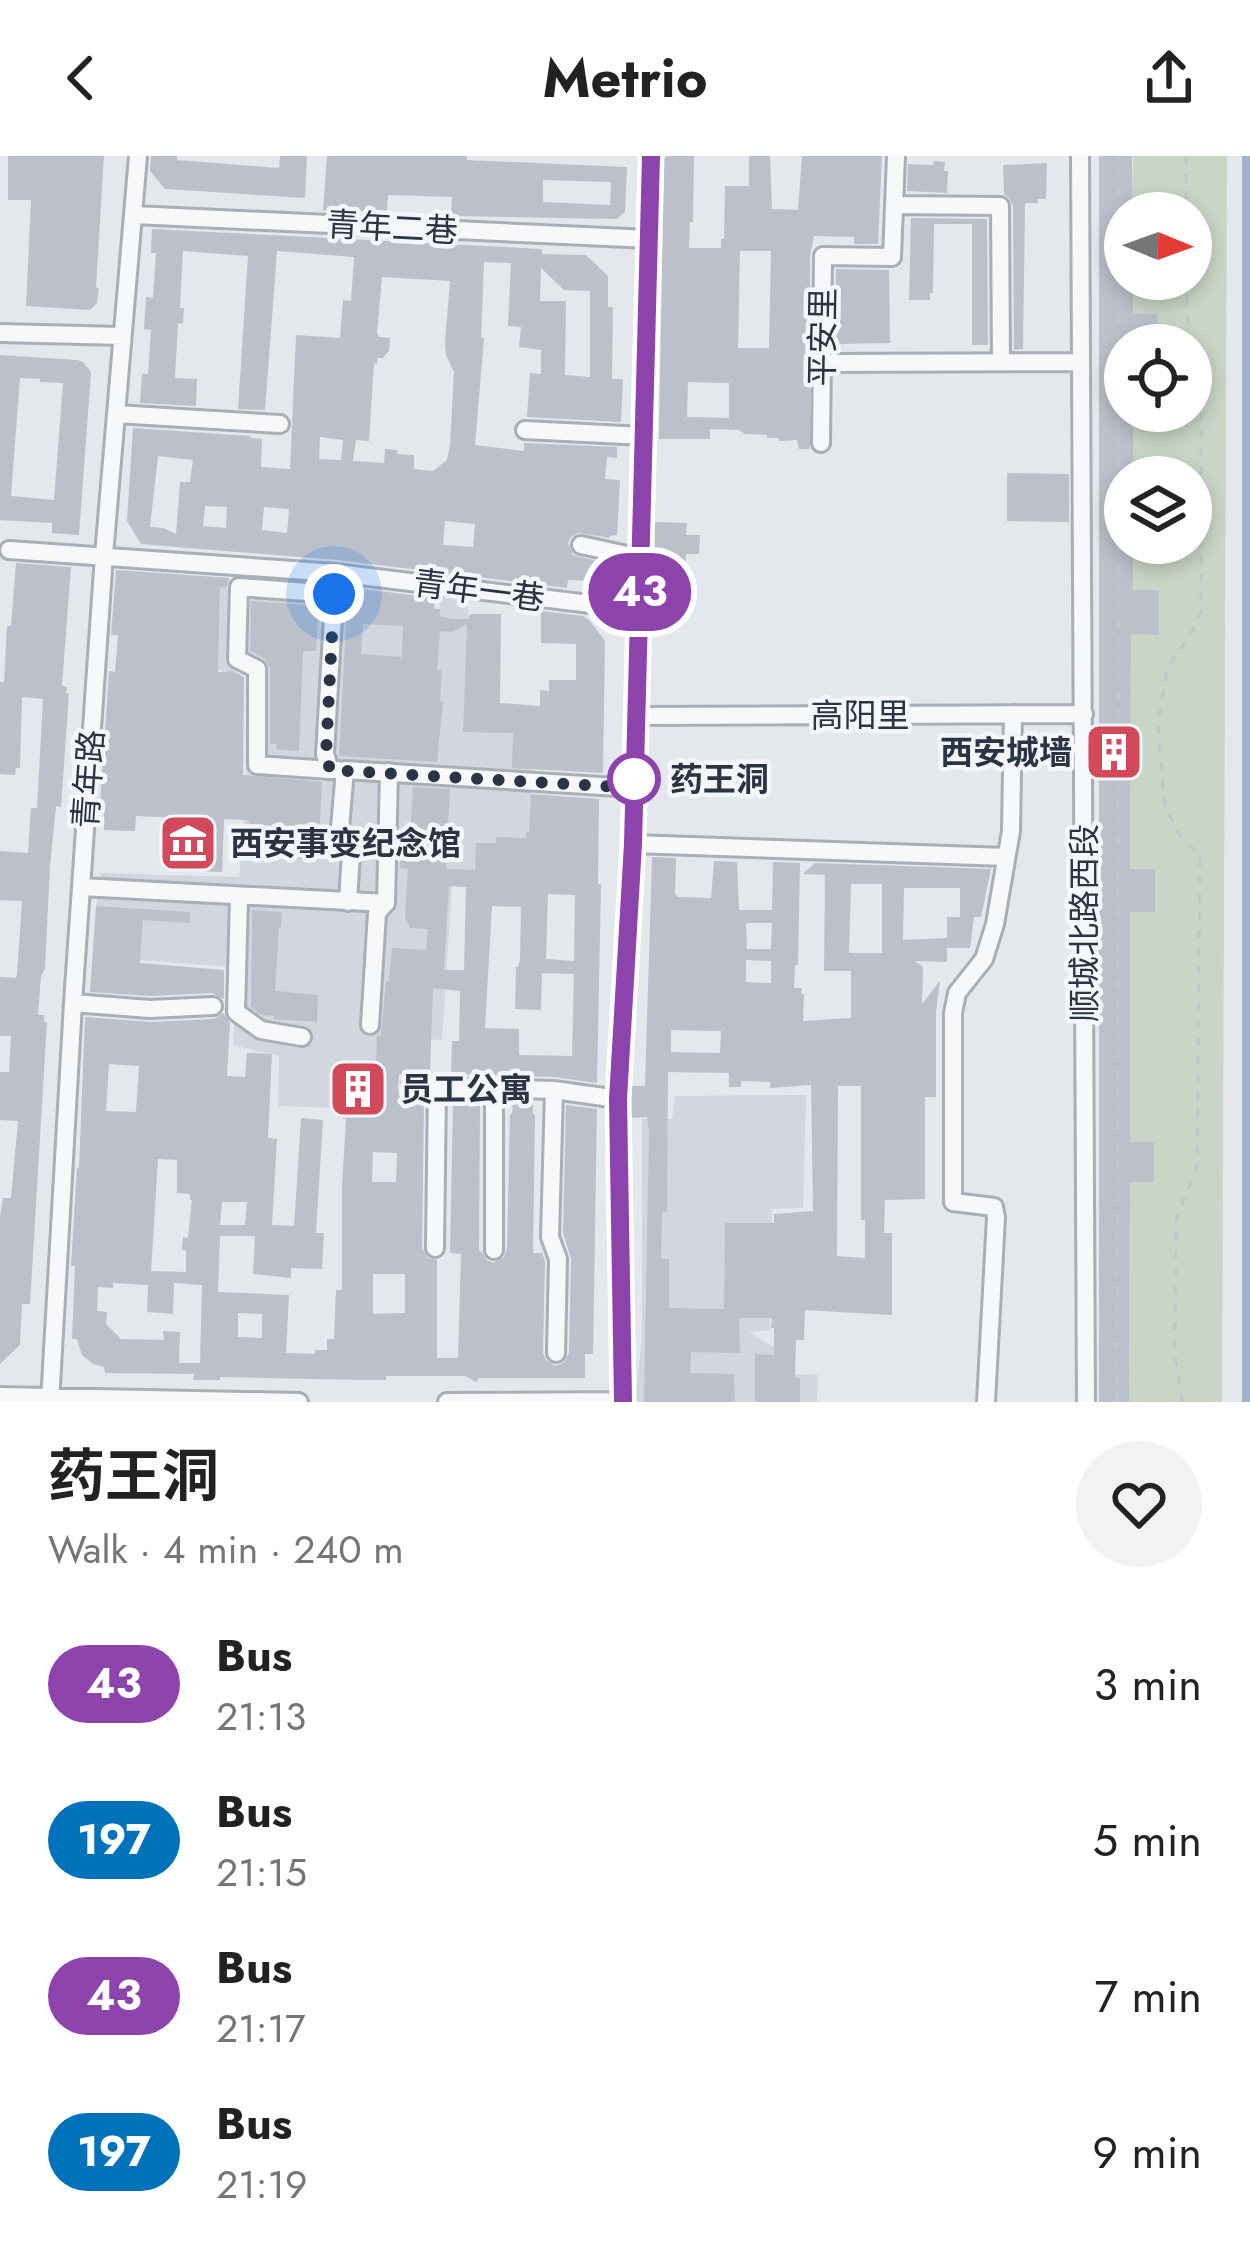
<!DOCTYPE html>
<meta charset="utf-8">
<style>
body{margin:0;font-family:Jost,"Noto Sans SC",sans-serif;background:#f2f2f2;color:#222;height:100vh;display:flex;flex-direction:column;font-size:45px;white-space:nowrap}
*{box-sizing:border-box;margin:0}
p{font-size:39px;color:#767676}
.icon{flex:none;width:66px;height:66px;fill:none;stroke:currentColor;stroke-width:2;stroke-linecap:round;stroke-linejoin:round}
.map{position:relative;height:1246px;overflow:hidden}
.side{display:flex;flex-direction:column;background:#fff;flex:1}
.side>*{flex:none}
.badge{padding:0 24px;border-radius:39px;font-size:42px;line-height:78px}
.needle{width:78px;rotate:91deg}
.fabs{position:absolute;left:1104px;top:36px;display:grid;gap:24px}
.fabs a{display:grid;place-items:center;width:108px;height:108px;border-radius:50%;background:#fff;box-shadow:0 6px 18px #0003;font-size:60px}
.you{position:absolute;width:60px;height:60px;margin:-30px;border:9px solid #fff;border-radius:50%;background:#1a73e8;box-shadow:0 0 0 18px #1a73e833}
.map>.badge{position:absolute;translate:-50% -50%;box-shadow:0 0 0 6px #fff}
.round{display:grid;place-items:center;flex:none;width:126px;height:126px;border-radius:63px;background:#f2f2f2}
.overview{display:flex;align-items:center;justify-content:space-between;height:204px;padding:0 48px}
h1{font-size:57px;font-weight:700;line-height:90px}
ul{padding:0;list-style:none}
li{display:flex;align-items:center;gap:36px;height:156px;padding:0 48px}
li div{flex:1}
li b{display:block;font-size:45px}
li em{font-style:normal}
li .badge{min-width:132px;font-weight:700;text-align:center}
header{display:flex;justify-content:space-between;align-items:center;height:156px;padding:0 48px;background:#fff;font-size:54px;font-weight:700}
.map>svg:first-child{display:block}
.built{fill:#d2d6de}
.green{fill:#c9d6c5}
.water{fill:#9fb4cc}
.building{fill:#bbc0ca;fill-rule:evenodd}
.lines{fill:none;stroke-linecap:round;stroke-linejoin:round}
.minor-casing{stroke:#a9aeb7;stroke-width:22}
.path{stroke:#c2c5cb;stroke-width:3;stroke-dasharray:9 9;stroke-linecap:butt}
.minor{stroke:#f7f8fa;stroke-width:16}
.line-casing{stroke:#fff;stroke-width:27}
.line{stroke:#8e44ad;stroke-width:18}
.walk{stroke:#2b3445;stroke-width:12;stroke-dasharray:0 21.6}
.stop-dot{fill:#fff;stroke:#8e44ad;stroke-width:6}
.labels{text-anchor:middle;stroke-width:9;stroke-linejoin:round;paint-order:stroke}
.street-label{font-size:33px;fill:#2b3445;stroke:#f4f6f9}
.poi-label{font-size:33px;font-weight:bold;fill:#2b3445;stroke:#f4f6f9;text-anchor:start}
.stop-label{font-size:33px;font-weight:bold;fill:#2b3445;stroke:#f4f6f9;text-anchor:start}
</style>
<header><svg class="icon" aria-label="back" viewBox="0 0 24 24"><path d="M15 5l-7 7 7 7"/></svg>Metrio<svg class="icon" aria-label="share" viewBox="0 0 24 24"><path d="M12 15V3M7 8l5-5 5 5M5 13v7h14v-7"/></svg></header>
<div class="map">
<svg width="1250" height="1246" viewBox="0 0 1250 1246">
<rect width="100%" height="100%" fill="#e4e7ec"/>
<path class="built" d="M 250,419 L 365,431 L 365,449 L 440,453 L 441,440 L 467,443 L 469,463 L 463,575 L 520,577 L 534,599 L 529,675 L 526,676 L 526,695 L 518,716 L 453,714 L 442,884 L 389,881 L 369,964 L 343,963 L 343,952 L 278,950 L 279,900 L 233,889 L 234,866 L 230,865 L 228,844 L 230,811 L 140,804 L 143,760 L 157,754 L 96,750 L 101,717 L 239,721 L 249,620 L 246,619 L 250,517 L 218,514 L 220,431 L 229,432 L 231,425 L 238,425 Z
M 806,939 L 803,1052 L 772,1053 L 770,1174 L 749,1176 L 781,1195 L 782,1218 L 818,1219 L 817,1246 L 635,1246 L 642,1181 L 642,963 L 672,963 L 675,940 Z"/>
<path class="green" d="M 1133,0 L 1227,0 L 1222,1246 L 1129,1246 L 1130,1026 L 1154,1025 L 1154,986 L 1130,986 L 1130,756 L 1155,755 L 1130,713 L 1131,478 L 1158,479 L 1133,434 L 1133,387 L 1191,387 L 1191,321 L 1133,321 L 1133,255 L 1191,255 L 1191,189 L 1157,189 L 1157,159 L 1133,158 L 1133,123 L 1191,123 L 1191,57 L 1133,57 Z"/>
<path class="water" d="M 1242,0 L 1250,0 L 1250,1246 L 1242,1246 Z"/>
<path class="building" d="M 8,0 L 104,0 L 96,131 L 99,132 L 98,138 L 97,147 L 90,154 L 26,150 L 31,44 L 8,44 Z
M 151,0 L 177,0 L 177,4 L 279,12 L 280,0 L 307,0 L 305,42 L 165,33 L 150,15 Z
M 327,0 L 467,0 L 467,4 L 627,11 L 625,56 L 617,63 L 451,60 L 452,41 L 388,39 L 387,56 L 323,54 ZM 543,24 L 611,26 L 610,49 L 543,46 Z
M 667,0 L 694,0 L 693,66 L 690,66 L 689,92 L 721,92 L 721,83 L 724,83 L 725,30 L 749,30 L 749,0 L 770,0 L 772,53 L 798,54 L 802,0 L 882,0 L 878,88 L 854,88 L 854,81 L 814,80 L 810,100 L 810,293 L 799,293 L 797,284 L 779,285 L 779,282 L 767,282 L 767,279 L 745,278 L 739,274 L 710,273 L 710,283 L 659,283 L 664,2 ZM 740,95 L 771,95 L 769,192 L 738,192 ZM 688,226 L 729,227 L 729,262 L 687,261 Z
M 1099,0 L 1132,0 L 1133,57 L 1125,57 L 1125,123 L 1133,123 L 1133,158 L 1157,158 L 1157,189 L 1125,189 L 1125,255 L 1133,255 L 1133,321 L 1125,321 L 1125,387 L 1133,387 L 1133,434 L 1159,434 L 1159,479 L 1131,478 L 1130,713 L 1155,713 L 1155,756 L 1130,756 L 1130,986 L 1154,986 L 1154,1026 L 1130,1026 L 1129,1246 L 1099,1246 Z
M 934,5 L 945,6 L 944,15 L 948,15 L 947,37 L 907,35 L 908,8 L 933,9 Z
M 1047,7 L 1046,43 L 1038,43 L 1038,47 L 1025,47 L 1023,193 L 1014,194 L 1013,50 L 1010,43 L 1004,38 L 1003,9 Z
M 911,62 L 987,63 L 988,189 L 972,189 L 972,68 L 934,68 L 933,137 L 930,137 L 930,144 L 909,144 Z
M 152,73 L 542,93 L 542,98 L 586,99 L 608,120 L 608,151 L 613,151 L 612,223 L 623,223 L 621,266 L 527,261 L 530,217 L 541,218 L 541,194 L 519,191 L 521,171 L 508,170 L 511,107 L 484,106 L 481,181 L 484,182 L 475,289 L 524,295 L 524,287 L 617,291 L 617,302 L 607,301 L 605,323 L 620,324 L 617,379 L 610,380 L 610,382 L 578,377 L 571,381 L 568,387 L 573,399 L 609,408 L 609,411 L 595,425 L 568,424 L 567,432 L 337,404 L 141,388 L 127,365 L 133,272 L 250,280 L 250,282 L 262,283 L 261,311 L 290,313 L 296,179 L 340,182 L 343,144 L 351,145 L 354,101 L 277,95 L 265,254 L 238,253 L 248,100 L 183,95 L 180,152 L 184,152 L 183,168 L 178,167 L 175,222 L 197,223 L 196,250 L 140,247 L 142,218 L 148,218 L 151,174 L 144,173 L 146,141 L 153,142 L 156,97 L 151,97 ZM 541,112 L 564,134 L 590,135 L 590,221 L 565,219 L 566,145 L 540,145 ZM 382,121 L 450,125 L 445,185 L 446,199 L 454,216 L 450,289 L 447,304 L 433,315 L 414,313 L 414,299 L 397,298 L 398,294 L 385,293 L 384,307 L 353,305 L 356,284 L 369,285 L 374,207 L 377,208 L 377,202 L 383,202 L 389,195 L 390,182 L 379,181 L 377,177 ZM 320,281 L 343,284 L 341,304 L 319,303 ZM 158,300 L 193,304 L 190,326 L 180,326 L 176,378 L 163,372 L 150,371 ZM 205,350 L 227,351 L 226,372 L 203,370 ZM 264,351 L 289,353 L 287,377 L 262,374 ZM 445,365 L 475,368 L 473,391 L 443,389 Z
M 836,113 L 889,114 L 890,187 L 835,188 Z
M 0,199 L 77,204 L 83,206 L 91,216 L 79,379 L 52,377 L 52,367 L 0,364 ZM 20,222 L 40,223 L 40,226 L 63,227 L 54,344 L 11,340 Z
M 1007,317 L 1069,318 L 1069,366 L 1007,365 Z
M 655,366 L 687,367 L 686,379 L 700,379 L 699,398 L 686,398 L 683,462 L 653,462 Z
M 16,407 L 71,411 L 62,530 L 67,531 L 66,537 L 69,537 L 61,651 L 56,650 L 50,710 L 45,813 L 41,820 L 40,832 L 38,859 L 44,859 L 44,866 L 47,866 L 30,1148 L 22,1148 L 20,1189 L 0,1208 L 0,1061 L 3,1042 L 11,1042 L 18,965 L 0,964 L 0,916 L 9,916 L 11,880 L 0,880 L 0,821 L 16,822 L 17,818 L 22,745 L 0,744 L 0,695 L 28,697 L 31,652 L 37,652 L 43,543 L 22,541 L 20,612 L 16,612 L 15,619 L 0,618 L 0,526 L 4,526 L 7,470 L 11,470 Z
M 116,414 L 230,422 L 226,432 L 220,431 L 218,516 L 233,515 L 244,521 L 243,619 L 322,626 L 318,704 L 296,703 L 297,689 L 249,686 L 250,666 L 246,664 L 224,663 L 222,716 L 200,715 L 202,663 L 136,660 L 135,675 L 104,674 L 104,649 L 100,649 L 109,515 L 115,516 L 118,479 L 111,479 Z
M 348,431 L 435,442 L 434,453 L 440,453 L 440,460 L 452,463 L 469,463 L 470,458 L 501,458 L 500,547 L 540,550 L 540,534 L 549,535 L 549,524 L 576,524 L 576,488 L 541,487 L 541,455 L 583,460 L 590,465 L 605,485 L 603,617 L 512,612 L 513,577 L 463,576 L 467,468 L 452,476 L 440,475 L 437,514 L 442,514 L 440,545 L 443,546 L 437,606 L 339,600 ZM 363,468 L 403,470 L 402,501 L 361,498 Z
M 251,445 L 319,450 L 316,495 L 303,495 L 299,595 L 276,593 L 277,588 L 270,588 L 270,513 L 264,502 L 250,495 Z
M 413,631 L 450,633 L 446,713 L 475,714 L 476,687 L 496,687 L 496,681 L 526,682 L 526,675 L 529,676 L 531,638 L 599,643 L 598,720 L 598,728 L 601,728 L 597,927 L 554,921 L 451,918 L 452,885 L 459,885 L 460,835 L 433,832 L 430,918 L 399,919 L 398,931 L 399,940 L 422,943 L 424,947 L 422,1092 L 428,1102 L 437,1104 L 437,1202 L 458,1202 L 461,1098 L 450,1097 L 453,944 L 478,945 L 477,949 L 480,949 L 479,1095 L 481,1095 L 487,1104 L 493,1107 L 504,1101 L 507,1092 L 510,958 L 512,958 L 513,946 L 533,946 L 533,958 L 535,958 L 533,1097 L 542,1097 L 545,1105 L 543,1197 L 546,1204 L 555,1210 L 563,1207 L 569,1197 L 571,1103 L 563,1077 L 566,949 L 597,953 L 593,1198 L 585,1198 L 585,1222 L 479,1222 L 476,1226 L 465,1220 L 386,1220 L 386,1224 L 362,1224 L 220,1221 L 220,1224 L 193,1224 L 194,1218 L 105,1217 L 104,1211 L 93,1208 L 82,1199 L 77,1183 L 72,1183 L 75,1110 L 71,1110 L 77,1012 L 79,1012 L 85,861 L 151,866 L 214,863 L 223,857 L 230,867 L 227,920 L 245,921 L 247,897 L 272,898 L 268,982 L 277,983 L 272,1069 L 294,1070 L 301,962 L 323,964 L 316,1077 L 324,1077 L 322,1113 L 291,1112 L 291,1122 L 253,1118 L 255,1080 L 220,1080 L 218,1136 L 289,1139 L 286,1197 L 315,1198 L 315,1194 L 327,1194 L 327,1183 L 334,1183 L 336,1134 L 342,1134 L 342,1030 L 346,963 L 343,963 L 346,913 L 357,913 L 357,907 L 376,908 L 377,880 L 381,880 L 386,825 L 389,825 L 392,792 L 426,794 L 428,773 L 410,772 L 405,761 L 408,713 L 400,712 L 400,679 L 410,680 ZM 449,730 L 466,731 L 464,814 L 444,814 ZM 548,738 L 575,739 L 574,805 L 546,803 ZM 492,750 L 521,751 L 520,804 L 518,811 L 516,811 L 515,853 L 541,854 L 542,817 L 574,818 L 572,900 L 519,899 L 519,873 L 485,872 ZM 109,908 L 139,910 L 136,956 L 106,955 ZM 373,996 L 397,997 L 396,1026 L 372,1026 ZM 158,1003 L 177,1004 L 177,1037 L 190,1038 L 190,1044 L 192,1044 L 188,1082 L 183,1081 L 182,1094 L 186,1094 L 186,1116 L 151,1115 ZM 222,1046 L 247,1046 L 245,1069 L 220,1069 ZM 373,1118 L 405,1118 L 405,1157 L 373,1158 ZM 113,1127 L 148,1129 L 147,1156 L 173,1158 L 174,1127 L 202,1129 L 200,1207 L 179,1207 L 180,1176 L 163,1175 L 164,1184 L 121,1183 L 106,1168 L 107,1156 L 97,1155 L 98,1131 L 113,1132 ZM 238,1157 L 262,1158 L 262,1182 L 238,1181 Z
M 652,701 L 676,702 L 675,738 L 678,741 L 711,742 L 714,705 L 737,706 L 739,754 L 772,754 L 773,706 L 800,707 L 798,809 L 795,809 L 794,832 L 802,832 L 801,838 L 804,838 L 803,865 L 851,862 L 851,815 L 824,815 L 825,719 L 803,718 L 815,707 L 991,713 L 981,761 L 974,761 L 970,792 L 947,792 L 947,806 L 915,805 L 923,811 L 922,848 L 940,825 L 936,856 L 936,941 L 925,941 L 925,1043 L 885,1044 L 884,1077 L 892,1077 L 892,1159 L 805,1154 L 804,1184 L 796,1184 L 795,1222 L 800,1222 L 800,1246 L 755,1246 L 755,1198 L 774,1199 L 774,1172 L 771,1172 L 772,1162 L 739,1162 L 740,1197 L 691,1196 L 690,1217 L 734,1218 L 735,1246 L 644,1246 L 649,977 L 647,961 L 631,962 L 631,943 L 632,930 L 645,930 ZM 851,728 L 882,728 L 882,797 L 849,797 ZM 904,732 L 960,732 L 960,761 L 947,761 L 947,782 L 903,784 ZM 746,767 L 772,767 L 771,793 L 747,793 ZM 746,804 L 771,805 L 771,827 L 746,826 ZM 671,874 L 721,875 L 720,897 L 671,896 ZM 668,916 L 729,917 L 729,931 L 741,931 L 741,925 L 770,926 L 770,932 L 811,929 L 813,1055 L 774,1058 L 774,1067 L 725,1067 L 724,1153 L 669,1152 L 669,1103 L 661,1103 L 662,1056 L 667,1056 ZM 838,930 L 861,930 L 861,1064 L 865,1064 L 865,1102 L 837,1100 Z
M 96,750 L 190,756 L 190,767 L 143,764 L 140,807 L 224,814 L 224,843 L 212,837 L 150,840 L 90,836 Z
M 252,754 L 282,756 L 281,771 L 279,771 L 275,835 L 318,839 L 317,866 L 274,863 L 274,860 L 261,859 L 251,851 Z"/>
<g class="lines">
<defs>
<path id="minor" d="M 1080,0 L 1086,1246
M 894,49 L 1000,50 L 1001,206
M 134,59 L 650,83
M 0,177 L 122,180
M 822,207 L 1081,206
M 116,258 L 280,268
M 525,274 L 644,280
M 821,287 L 823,100 L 892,101 L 896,0
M 581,389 L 641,402
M 9,394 L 336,417 L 639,454
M 335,427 L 325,598 L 330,614 L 338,614
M 636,560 L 1084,558
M 330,614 L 257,609 L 257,513 L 237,503 L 239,431 L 334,438
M 633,688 L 1006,701
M 81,731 L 386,747
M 239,741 L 236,856 L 261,874 L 302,881
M 348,746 L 351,697 L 340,672 L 345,614 L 634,632
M 73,847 L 150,853 L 213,850
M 370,869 L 377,757 L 386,747 L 389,616
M 411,930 L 554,934 L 618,943
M 554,934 L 550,1081 L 558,1103 L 556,1197
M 435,1092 L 437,930
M 494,1094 L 494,932
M 0,1240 L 299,1246
M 50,1246 L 73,847 L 104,399 L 138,0
M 447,1246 L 623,1245
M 623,1246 L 618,943 L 633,688 L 651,0
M 986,1246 L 996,1061 L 994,1051 L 953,1046 L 953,857 L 957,837 L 984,803 L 995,768 L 1011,675 L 1013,558"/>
</defs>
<use href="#minor" class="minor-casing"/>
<path class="path" d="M 1186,0 L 1186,57
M 1186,123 L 1189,189
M 1117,1246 L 1119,0
M 1182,1246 L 1175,1198 L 1176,1064 L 1197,1010 L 1200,700 L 1179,678 L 1165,650 L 1158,571 L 1167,512 L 1192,476 L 1201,455 L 1201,227 L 1191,196"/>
<use href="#minor" class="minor"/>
</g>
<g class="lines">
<defs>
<path id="line" d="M 623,1246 L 618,943 L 633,688 L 651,0"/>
</defs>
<use href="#line" class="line-casing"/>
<use href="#line" class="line"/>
<path class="walk" d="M 334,438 L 326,598 L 330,614 L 634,632 L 634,623"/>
</g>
<defs>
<symbol id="building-square" viewBox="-11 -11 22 22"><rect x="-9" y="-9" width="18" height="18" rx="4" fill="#d1495b" stroke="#f4f6f9"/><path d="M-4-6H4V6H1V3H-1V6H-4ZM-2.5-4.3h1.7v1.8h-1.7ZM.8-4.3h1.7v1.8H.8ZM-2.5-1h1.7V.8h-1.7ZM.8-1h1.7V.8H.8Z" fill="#fff"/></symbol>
<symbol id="museum-square" viewBox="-11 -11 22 22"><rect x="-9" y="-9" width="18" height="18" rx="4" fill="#d1495b" stroke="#f4f6f9"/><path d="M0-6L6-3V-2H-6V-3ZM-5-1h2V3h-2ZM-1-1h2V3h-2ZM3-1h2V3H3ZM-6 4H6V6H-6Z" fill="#fff"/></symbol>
</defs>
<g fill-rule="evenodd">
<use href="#building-square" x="1081" y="563" width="66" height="66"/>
<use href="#museum-square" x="155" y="654" width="66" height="66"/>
<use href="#building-square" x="325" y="900" width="66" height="66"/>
</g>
<circle class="stop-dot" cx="634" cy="623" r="24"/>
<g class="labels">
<g class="street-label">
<text transform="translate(392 71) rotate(3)" y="12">青年二巷</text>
<text transform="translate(822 181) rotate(-89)" y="12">平安里</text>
<text transform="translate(479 434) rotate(7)" y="12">青年一巷</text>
<text x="860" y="571">高阳里</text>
<text transform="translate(88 623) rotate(-86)" y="12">青年路</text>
<text transform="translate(1084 767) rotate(-90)" y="12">顺城北路西段</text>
</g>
<g class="poi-label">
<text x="1072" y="608" text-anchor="end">西安城墙</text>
<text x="230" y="699">西安事变纪念馆</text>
<text x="400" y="945">员工公寓</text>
</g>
<g class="stop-label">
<text x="670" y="635">药王洞</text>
</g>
</g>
</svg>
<div class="fabs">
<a><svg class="needle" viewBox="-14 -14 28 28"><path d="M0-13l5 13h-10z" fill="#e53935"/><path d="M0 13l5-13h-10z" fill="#767676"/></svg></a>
<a><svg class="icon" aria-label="locate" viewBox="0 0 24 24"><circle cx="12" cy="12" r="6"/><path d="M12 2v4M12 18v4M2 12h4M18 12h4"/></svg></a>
<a><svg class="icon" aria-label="layers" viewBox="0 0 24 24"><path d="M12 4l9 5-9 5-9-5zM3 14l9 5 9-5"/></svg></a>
</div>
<div class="you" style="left:334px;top:438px"></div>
<b class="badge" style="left:640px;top:436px;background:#8e44ad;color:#fff">43</b>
</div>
<section class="side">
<div class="overview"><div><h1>药王洞</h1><p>Walk · 4 min · 240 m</p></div><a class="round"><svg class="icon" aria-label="heart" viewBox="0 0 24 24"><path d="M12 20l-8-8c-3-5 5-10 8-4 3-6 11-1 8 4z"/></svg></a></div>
<ul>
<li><span class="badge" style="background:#8e44ad;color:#fff">43</span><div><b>Bus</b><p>21:13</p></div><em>3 min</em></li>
<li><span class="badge" style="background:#0072bc;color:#fff">197</span><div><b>Bus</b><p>21:15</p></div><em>5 min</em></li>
<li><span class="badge" style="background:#8e44ad;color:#fff">43</span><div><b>Bus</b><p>21:17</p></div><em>7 min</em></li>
<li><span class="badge" style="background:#0072bc;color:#fff">197</span><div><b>Bus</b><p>21:19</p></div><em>9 min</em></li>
</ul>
</section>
